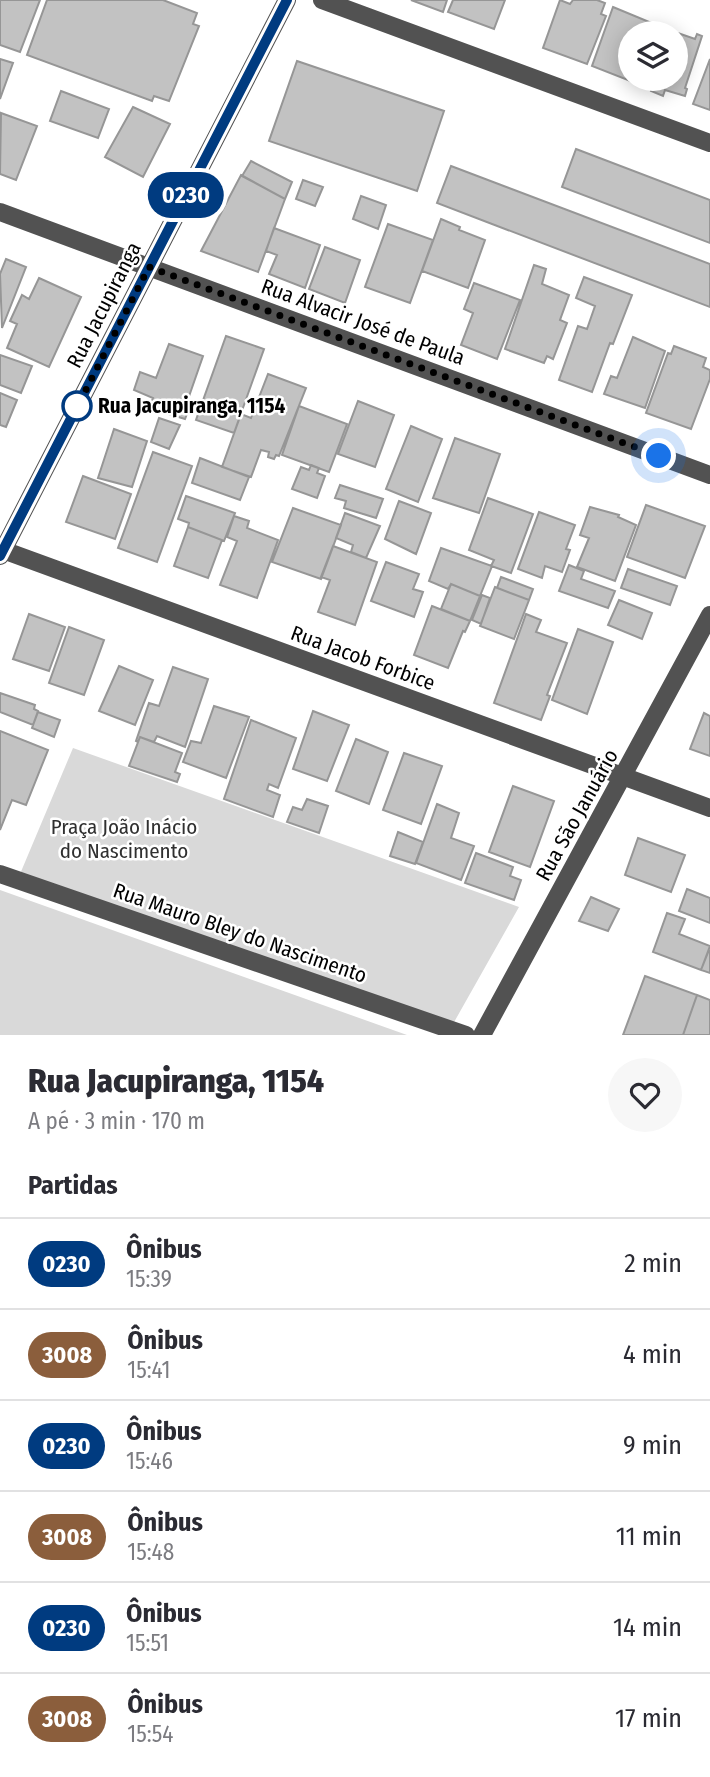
<!DOCTYPE html>
<html lang="pt">
<meta charset="utf-8">
<style>
body{margin:0;font-family:"Fira Sans Condensed",sans-serif;background:#f7f7f7;color:#2b2b33;height:100vh;display:flex;flex-direction:column;font-size:26px;white-space:nowrap}
*{box-sizing:border-box;margin:0}
p{font-size:23px;color:#7c7c81}
.icon{flex:none;width:38px;height:38px;fill:none;stroke:currentColor;stroke-width:2;stroke-linecap:round;stroke-linejoin:round}
.map{position:relative;height:1035px;overflow:hidden}
.sheet{display:flex;flex-direction:column;background:#fff;flex:1}
.sheet>*{flex:none}
.badge{padding:0 14px;border-radius:23px;font-size:24px;line-height:46px}
.tools{position:absolute;left:618px;top:21px;display:grid;gap:14px}
.tools a{display:grid;place-items:center;width:70px;height:70px;border-radius:50%;background:#fff;box-shadow:0 4px 18px #0003;font-size:35px}
.you{position:absolute;width:35px;height:35px;margin:-18px;border:5px solid #fff;border-radius:50%;background:#1a73e8;box-shadow:0 0 0 10px #1a73e833}
.map>.badge{position:absolute;translate:-50% -50%;box-shadow:0 0 0 4px #fff}
h2{padding:0 28px;font-size:26px;line-height:63px}
.round{display:grid;place-items:center;flex:none;width:74px;height:74px;border-radius:37px;background:#f7f7f7}
.summary{display:flex;align-items:center;justify-content:space-between;height:119px;padding:0 28px}
h1{font-size:33px;font-weight:800;line-height:52px}
ul{padding:0;list-style:none}
li{display:flex;align-items:center;gap:21px;height:91px;padding:0 28px;border-top:2px solid #e1e1e2}
li div{flex:1}
li b{display:block;font-size:26px}
li em{font-style:normal}
li .badge{min-width:77px;font-weight:700;text-align:center}
.map>svg:first-child{display:block}
.green{fill:#d9d9d9}
.building{fill:#c2c2c2;stroke:#969696;stroke-width:2}
.lines{fill:none;stroke-linecap:round;stroke-linejoin:round}
.minor{stroke:#525252;stroke-width:18}
.line-casing{stroke:#fff;stroke-width:16}
.line{stroke:#003b80;stroke-width:10}
.walk{stroke:#000;stroke-width:7;stroke-dasharray:0 12.6}
.stop-dot{fill:#fff;stroke:#003b80;stroke-width:3.5}
.labels{text-anchor:middle;stroke-width:5;stroke-linejoin:round;paint-order:stroke}
.street-label{font-size:21px;fill:#000;stroke:#fff}
.stop-label{font-size:21px;font-weight:bold;fill:#000;stroke:#fff;text-anchor:start}
.park-label{font-size:21px;fill:#303030;stroke:#fff}
</style>
<div class="map">
<svg width="710" height="1035" viewBox="0 0 710 1035">
<rect width="100%" height="100%" fill="#fff"/>
<path class="green" d="M 73,748 L 519,907 L 453,1024 L 20,874 Z
M 0,890 L 407,1035 L 0,1035 Z"/>
<path class="building" d="M 0,0 L 40,0 L 20,52 L 0,45 Z
M 47,0 L 163,0 L 197,13 L 193,24 L 199,26 L 169,101 L 154,96 L 152,101 L 27,55 Z
M 411,0 L 447,0 L 443,12 Z
M 453,0 L 505,0 L 494,29 L 448,12 Z
M 560,0 L 570,4 L 573,0 L 597,0 L 605,3 L 601,14 L 606,16 L 587,64 L 543,48 Z
M 613,7 L 659,26 L 656,33 L 630,33 L 630,79 L 640,79 L 638,84 L 592,66 Z
M 672,31 L 695,39 L 697,34 L 702,36 L 685,88 L 687,89 L 685,96 L 665,90 L 663,96 L 651,91 L 652,87 L 648,85 L 650,79 L 676,79 L 676,33 L 672,33 Z
M 0,59 L 13,63 L 0,99 Z
M 710,59 L 710,110 L 693,104 Z
M 297,61 L 444,111 L 417,191 L 269,141 Z
M 61,91 L 109,109 L 98,138 L 50,121 Z
M 133,107 L 170,124 L 143,177 L 105,157 Z
M 1,113 L 37,126 L 16,180 L 0,174 Z
M 576,149 L 710,200 L 710,243 L 562,187 Z
M 251,161 L 292,182 L 285,199 L 242,176 Z
M 451,166 L 710,264 L 710,307 L 437,203 Z
M 241,175 L 285,199 L 258,272 L 201,251 Z
M 303,180 L 323,187 L 315,206 L 296,199 Z
M 361,196 L 386,205 L 378,229 L 353,219 Z
M 441,219 L 460,227 L 459,230 L 485,240 L 468,288 L 422,271 Z
M 388,224 L 433,240 L 410,303 L 365,287 Z
M 274,228 L 320,245 L 305,288 L 269,274 L 277,255 L 266,251 Z
M 325,247 L 360,260 L 345,303 L 309,289 Z
M 6,259 L 26,267 L 2,328 L 0,274 Z
M 534,265 L 546,269 L 542,284 L 569,295 L 560,320 L 567,323 L 553,359 L 547,356 L 544,363 L 505,349 Z
M 584,277 L 632,295 L 613,344 L 610,343 L 592,392 L 559,380 L 578,326 L 587,329 L 595,306 L 576,298 Z
M 39,278 L 81,297 L 49,367 L 7,348 L 17,324 L 10,321 L 22,295 L 29,299 Z
M 474,283 L 520,300 L 497,359 L 461,345 L 473,313 L 464,309 Z
M 226,336 L 264,349 L 234,433 L 196,420 Z
M 633,337 L 665,351 L 645,408 L 604,394 L 611,376 L 617,378 Z
M 169,344 L 203,356 L 186,405 L 190,406 L 185,419 L 149,408 L 153,398 L 134,390 L 140,372 L 156,378 Z
M 674,346 L 706,358 L 703,367 L 710,370 L 710,379 L 691,429 L 646,413 L 668,353 L 671,354 Z
M 0,355 L 32,366 L 21,393 L 0,385 Z
M 268,374 L 306,388 L 279,456 L 276,455 L 274,459 L 268,457 L 269,452 L 261,450 L 251,477 L 222,467 L 241,414 L 251,418 Z
M 0,393 L 17,400 L 6,427 L 0,425 Z
M 358,401 L 394,415 L 375,467 L 338,454 Z
M 299,406 L 347,424 L 329,472 L 282,455 Z
M 159,418 L 180,425 L 169,449 L 151,442 Z
M 411,426 L 442,439 L 418,502 L 386,489 Z
M 114,429 L 147,441 L 132,487 L 98,478 Z
M 455,438 L 500,454 L 479,513 L 433,498 Z
M 153,452 L 192,466 L 157,562 L 118,548 Z
M 200,458 L 249,477 L 240,500 L 192,483 Z
M 311,465 L 319,468 L 317,473 L 325,476 L 317,498 L 292,489 L 301,467 L 309,470 Z
M 83,476 L 131,494 L 115,539 L 66,522 Z
M 340,485 L 383,499 L 376,518 L 344,508 L 346,501 L 335,498 Z
M 186,496 L 235,513 L 224,541 L 188,527 L 189,523 L 178,519 Z
M 488,498 L 533,514 L 511,573 L 491,566 L 494,560 L 469,550 Z
M 399,501 L 431,513 L 416,554 L 385,539 Z
M 646,505 L 705,526 L 685,578 L 627,557 Z
M 590,507 L 619,515 L 618,517 L 636,525 L 615,581 L 577,567 L 589,538 L 580,535 Z
M 293,508 L 341,525 L 321,579 L 272,562 Z
M 539,512 L 575,525 L 566,549 L 570,550 L 562,572 L 545,566 L 542,578 L 518,569 Z
M 345,513 L 380,526 L 366,558 L 351,552 L 353,545 L 336,538 Z
M 234,516 L 249,521 L 247,528 L 278,540 L 257,598 L 220,585 L 237,541 L 227,537 Z
M 188,527 L 222,540 L 208,578 L 174,566 Z
M 333,546 L 377,562 L 355,625 L 318,612 L 330,580 L 321,577 Z
M 441,548 L 492,566 L 480,596 L 451,584 L 448,589 L 429,581 Z
M 386,562 L 419,574 L 413,589 L 423,592 L 414,617 L 371,601 Z
M 569,565 L 584,571 L 581,579 L 615,591 L 608,608 L 559,591 Z
M 628,569 L 677,586 L 670,605 L 621,588 Z
M 501,577 L 533,589 L 529,600 L 497,588 Z
M 451,584 L 480,596 L 470,621 L 441,609 Z
M 495,587 L 529,600 L 514,639 L 480,626 Z
M 482,595 L 490,598 L 481,624 L 472,620 Z
M 619,600 L 652,613 L 642,639 L 608,625 Z
M 432,606 L 470,621 L 465,632 L 463,631 L 448,668 L 414,655 Z
M 29,614 L 65,627 L 49,671 L 13,659 Z
M 526,614 L 541,620 L 536,632 L 567,643 L 547,695 L 550,696 L 541,720 L 494,703 Z
M 69,627 L 104,640 L 84,695 L 49,683 Z
M 578,629 L 613,642 L 587,714 L 552,700 Z
M 119,666 L 153,680 L 135,725 L 99,711 Z
M 173,667 L 208,679 L 185,747 L 157,736 L 154,742 L 140,737 L 138,742 L 136,741 L 149,703 L 159,706 Z
M 0,693 L 35,705 L 34,709 L 38,711 L 33,725 L 0,712 Z
M 214,706 L 249,717 L 226,778 L 183,762 L 191,741 L 201,743 Z
M 313,711 L 349,725 L 327,781 L 293,769 Z
M 38,712 L 60,720 L 54,737 L 32,728 Z
M 704,713 L 710,716 L 710,756 L 690,749 Z
M 251,720 L 296,738 L 278,788 L 269,784 L 267,790 L 280,795 L 273,817 L 224,799 Z
M 0,731 L 48,750 L 26,805 L 12,800 L 0,830 Z
M 140,737 L 182,753 L 175,772 L 180,774 L 177,782 L 129,766 Z
M 356,739 L 388,752 L 369,804 L 336,791 Z
M 404,753 L 442,766 L 421,824 L 383,810 Z
M 513,786 L 554,801 L 530,867 L 489,852 Z
M 307,799 L 328,806 L 319,833 L 287,822 L 293,807 L 302,810 Z
M 437,804 L 459,813 L 451,838 L 474,846 L 461,880 L 416,863 Z
M 398,832 L 423,842 L 415,864 L 390,856 Z
M 638,838 L 685,855 L 671,892 L 625,875 Z
M 476,853 L 513,867 L 510,876 L 521,880 L 514,900 L 465,883 Z
M 687,889 L 710,898 L 710,923 L 679,911 Z
M 591,897 L 619,909 L 608,931 L 579,921 Z
M 667,913 L 685,919 L 679,934 L 710,946 L 701,970 L 653,952 Z
M 709,950 L 710,951 L 710,973 L 701,970 Z
M 645,976 L 697,995 L 683,1035 L 623,1035 Z
M 697,995 L 710,1000 L 710,1035 L 683,1035 Z"/>
<g class="lines">
<path class="minor" d="M 322,0 L 710,143
M 0,212 L 710,475
M 0,549 L 710,808
M 0,556 L 287,0
M 0,874 L 466,1035
M 482,1035 L 710,615"/>
</g>
<g class="lines">
<defs>
<path id="line" d="M 0,556 L 287,0"/>
</defs>
<use href="#line" class="line-casing"/>
<use href="#line" class="line"/>
<path class="walk" d="M 77,406 L 76,409 L 149,267 L 659,456"/>
</g>
<circle class="stop-dot" cx="77" cy="406" r="14"/>
<g class="labels">
<g class="street-label">
<text transform="translate(104 305) rotate(-63)" y="7">Rua Jacupiranga</text>
<text transform="translate(363 322) rotate(20)" y="7">Rua Alvacir José de Paula</text>
<text transform="translate(363 658) rotate(20)" y="7">Rua Jacob Forbice</text>
<text transform="translate(577 815) rotate(-61)" y="7">Rua São Januário</text>
<text transform="translate(240 933) rotate(19)" y="7">Rua Mauro Bley do Nascimento</text>
</g>
<g class="stop-label">
<text x="98" y="413">Rua Jacupiranga, 1154</text>
</g>
<g class="park-label">
<text x="124" y="834">Praça João Inácio<tspan x="124" dy="24">do Nascimento</tspan></text>
</g>
</g>
</svg>
<div class="tools">
<a><svg class="icon" aria-label="layers" viewBox="0 0 24 24"><path d="M12 4l9 5-9 5-9-5zM3 14l9 5 9-5"/></svg></a>
</div>
<div class="you" style="left:659px;top:456px"></div>
<b class="badge" style="left:186px;top:195px;background:#003b80;color:#fff">0230</b>
</div>
<section class="sheet">
<div class="summary"><div><h1>Rua Jacupiranga, 1154</h1><p>A pé · 3 min · 170 m</p></div><a class="round"><svg class="icon" aria-label="heart" viewBox="0 0 24 24"><path d="M12 20l-8-8c-3-5 5-10 8-4 3-6 11-1 8 4z"/></svg></a></div>
<h2>Partidas</h2>
<ul>
<li><span class="badge" style="background:#003b80;color:#fff">0230</span><div><b>Ônibus</b><p>15:39</p></div><em>2 min</em></li>
<li><span class="badge" style="background:#8b5e3c;color:#fff">3008</span><div><b>Ônibus</b><p>15:41</p></div><em>4 min</em></li>
<li><span class="badge" style="background:#003b80;color:#fff">0230</span><div><b>Ônibus</b><p>15:46</p></div><em>9 min</em></li>
<li><span class="badge" style="background:#8b5e3c;color:#fff">3008</span><div><b>Ônibus</b><p>15:48</p></div><em>11 min</em></li>
<li><span class="badge" style="background:#003b80;color:#fff">0230</span><div><b>Ônibus</b><p>15:51</p></div><em>14 min</em></li>
<li><span class="badge" style="background:#8b5e3c;color:#fff">3008</span><div><b>Ônibus</b><p>15:54</p></div><em>17 min</em></li>
</ul>
</section>
